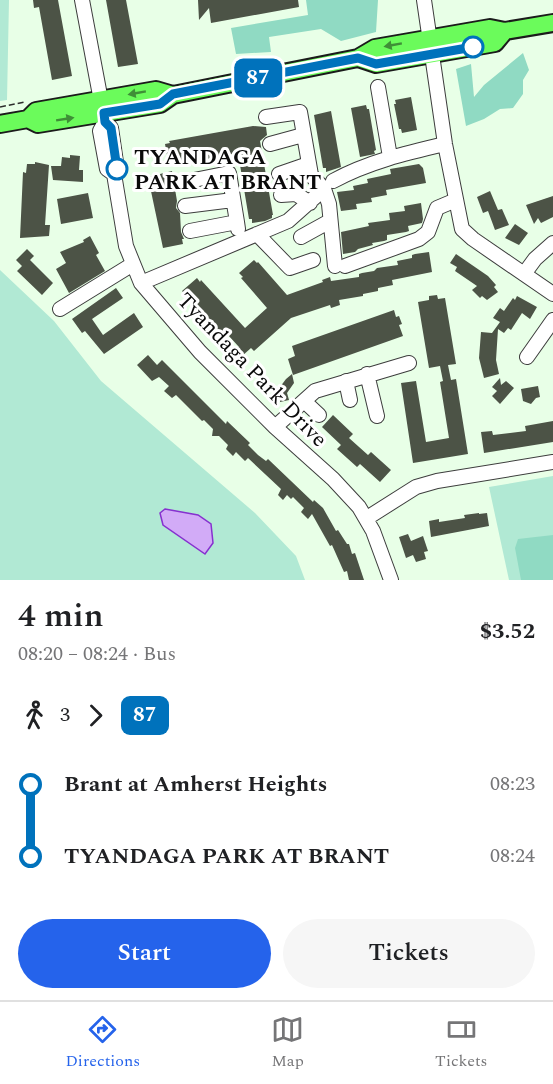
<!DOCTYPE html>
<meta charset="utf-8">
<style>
body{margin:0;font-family:Spectral,serif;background:#f6f6f6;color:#202124;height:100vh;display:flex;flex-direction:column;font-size:22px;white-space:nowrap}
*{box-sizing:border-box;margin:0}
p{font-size:20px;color:#757577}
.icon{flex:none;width:33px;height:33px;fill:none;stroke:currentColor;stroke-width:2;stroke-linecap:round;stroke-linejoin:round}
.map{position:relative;height:580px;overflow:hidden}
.drawer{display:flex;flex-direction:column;background:#fff;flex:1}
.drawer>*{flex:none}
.badge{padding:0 12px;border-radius:9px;font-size:21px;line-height:39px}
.map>.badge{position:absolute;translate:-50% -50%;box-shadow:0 0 0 3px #fff}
.legs{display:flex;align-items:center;gap:9px;height:66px;padding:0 18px;font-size:20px}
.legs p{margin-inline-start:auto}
.head{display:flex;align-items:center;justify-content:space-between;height:102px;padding:0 18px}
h1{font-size:33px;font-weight:600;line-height:45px}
.primary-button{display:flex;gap:12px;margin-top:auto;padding:12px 18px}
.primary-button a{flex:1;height:69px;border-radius:36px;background:#2563eb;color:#fff;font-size:24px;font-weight:600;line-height:69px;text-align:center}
.primary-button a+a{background:#f6f6f6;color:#202124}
ul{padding:0 18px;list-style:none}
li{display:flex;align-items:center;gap:21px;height:72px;font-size:22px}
li i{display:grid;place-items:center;width:9px;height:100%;margin:0 8px;background:currentColor}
li i::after{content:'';width:15px;height:15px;margin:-8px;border:4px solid;border-radius:50%;background:#fff}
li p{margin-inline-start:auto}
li:first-child i{background:linear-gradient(#0000 50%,currentColor 0)}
li:last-child i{background:linear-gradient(currentColor 50%,#0000 0)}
.dock{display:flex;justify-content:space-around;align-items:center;height:84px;border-top:2px solid #e0e0e0;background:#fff;font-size:16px;color:#757577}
.dock a{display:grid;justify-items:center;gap:3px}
.dock .current{color:#2563eb}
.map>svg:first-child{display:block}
.green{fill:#b1e9d4}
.forest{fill:#90dac3}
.water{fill:#d2abf7;stroke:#8631cf;stroke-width:1.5}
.building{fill:#4c5346}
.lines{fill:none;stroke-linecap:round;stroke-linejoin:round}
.minor-casing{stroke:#3d3d3d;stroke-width:16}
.major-casing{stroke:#1b1b1b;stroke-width:20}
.path{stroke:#2c2c2c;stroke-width:1.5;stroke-dasharray:6 3;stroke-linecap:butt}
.minor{stroke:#fff;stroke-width:14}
.major{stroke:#6bfb5b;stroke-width:16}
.oneway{fill:#3f8f37}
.line-1-casing{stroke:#fff;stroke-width:14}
.line-1{stroke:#0072bc;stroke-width:9}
.stop-1-dot{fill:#fff;stroke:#0072bc;stroke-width:3}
.labels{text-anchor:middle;stroke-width:6;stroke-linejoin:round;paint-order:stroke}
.stop-label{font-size:22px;font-weight:bold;fill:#0a0a0a;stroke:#fff;text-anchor:start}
.street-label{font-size:22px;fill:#0a0a0a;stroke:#fff}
</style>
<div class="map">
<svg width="553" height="580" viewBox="0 0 553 580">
<rect width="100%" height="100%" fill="#e8ffe7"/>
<path class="green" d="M 0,0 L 9,0 L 7,100 L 0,101 Z
M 0,270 L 54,321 L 101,381 L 255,513 L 296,556 L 305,580 L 0,580 Z
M 553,476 L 553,580 L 509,580 L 489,487 Z"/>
<path class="forest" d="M 306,0 L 378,0 L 376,32 L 341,41 L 321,29 L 269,37 L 271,52 L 236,54 L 231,28 L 308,15 Z
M 523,53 L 529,70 L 523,80 L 523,94 L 513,108 L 500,109 L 484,119 L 466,126 L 456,69 L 471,64 L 474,97 L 484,85 Z
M 553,535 L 553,580 L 521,580 L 515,548 L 518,539 Z"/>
<path class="water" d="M 165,509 L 198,515 L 211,524 L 213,543 L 205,554 L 163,525 L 160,513 Z"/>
<path class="building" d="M 33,0 L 58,0 L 72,76 L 52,80 L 39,7 L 34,8 Z
M 106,0 L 126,0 L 138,64 L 118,67 Z
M 198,0 L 298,0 L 299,7 L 211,23 L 209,8 L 199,20 Z
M 411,97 L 417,130 L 402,133 L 401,129 L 399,129 L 394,104 L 396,104 L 395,100 Z
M 366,105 L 367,109 L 369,109 L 376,150 L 374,151 L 375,154 L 360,157 L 351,108 Z
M 331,111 L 341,167 L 326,172 L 326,168 L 323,168 L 314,115 Z
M 253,126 L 266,127 L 267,135 L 260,141 L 273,215 L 272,215 L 272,218 L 265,221 L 252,223 L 252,219 L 249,219 L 238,153 L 169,166 L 165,144 L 170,143 L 169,141 Z
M 70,155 L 80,156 L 79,170 L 83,170 L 83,182 L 53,180 L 51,166 L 61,166 L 62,157 L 70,158 Z
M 35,162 L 49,165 L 45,225 L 50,225 L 49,236 L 20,238 L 23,172 L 26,173 L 27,164 L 35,164 Z
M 419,164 L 423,168 L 426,183 L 386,190 L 387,195 L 371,198 L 372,202 L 356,204 L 357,209 L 341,211 L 337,192 L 354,190 L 353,186 L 368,183 L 367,179 L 391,174 L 390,169 Z
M 172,171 L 177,201 L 176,208 L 180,213 L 181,232 L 184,239 L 182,239 L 183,244 L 163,248 L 148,177 Z
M 490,191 L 498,210 L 502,209 L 509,225 L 495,230 L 488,211 L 483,213 L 477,197 Z
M 88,193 L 93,218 L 61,224 L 57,199 Z
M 553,196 L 553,217 L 541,223 L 538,218 L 534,224 L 526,205 Z
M 421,203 L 423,219 L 422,223 L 408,226 L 409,231 L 406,232 L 387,235 L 387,240 L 384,241 L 372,243 L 373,245 L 358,249 L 355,252 L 343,254 L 341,232 L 369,226 L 368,223 L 390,220 L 389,213 L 405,211 L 404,206 Z
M 515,224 L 528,233 L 519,245 L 505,238 Z
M 90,236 L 99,253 L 96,255 L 105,271 L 69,293 L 56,269 L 66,263 L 60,252 L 84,242 L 83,240 Z
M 27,249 L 34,256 L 30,260 L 53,283 L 42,295 L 17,271 L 22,266 L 16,260 Z
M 429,252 L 432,272 L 392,280 L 393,285 L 378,288 L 378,291 L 363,294 L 363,296 L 339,300 L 340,305 L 331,308 L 330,305 L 291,318 L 254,351 L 251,348 L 242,356 L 236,349 L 239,347 L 228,335 L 223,340 L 182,291 L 197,278 L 200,282 L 201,280 L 245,328 L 267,308 L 241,278 L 243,277 L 239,273 L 254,260 L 257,263 L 258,262 L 287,295 L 323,282 L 322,280 L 330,277 L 331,281 L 359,277 L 359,274 L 362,273 L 374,271 L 377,268 L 398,265 L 397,261 L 412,258 L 412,255 L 415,254 Z
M 456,254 L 488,276 L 496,285 L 494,287 L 498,292 L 487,300 L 482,296 L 480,298 L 472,290 L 477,286 L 455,271 L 457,267 L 450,263 Z
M 116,288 L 123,298 L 92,319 L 103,335 L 134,313 L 143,327 L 104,354 L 85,331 L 82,333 L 72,319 Z
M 437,295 L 438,299 L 445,298 L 456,364 L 448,365 L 451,380 L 456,379 L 468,454 L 413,463 L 401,383 L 416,381 L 426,442 L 449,438 L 440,382 L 443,381 L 440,366 L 429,368 L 418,302 L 429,300 L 429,296 Z
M 517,296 L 537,307 L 530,319 L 522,313 L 511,330 L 508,328 L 504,333 L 498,329 L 496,360 L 499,374 L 484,378 L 479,358 L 481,332 L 492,333 L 500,322 L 493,318 L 500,308 L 504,311 L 513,298 L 515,300 Z
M 394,310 L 396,317 L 399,316 L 402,324 L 399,325 L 403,336 L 293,375 L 288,359 L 295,356 L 292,346 Z
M 148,355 L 157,365 L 162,360 L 226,424 L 227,421 L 250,443 L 248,445 L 258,455 L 266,461 L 268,459 L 313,502 L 314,500 L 323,508 L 336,531 L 338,530 L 347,544 L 349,544 L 352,554 L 355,553 L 364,580 L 349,580 L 347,571 L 344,572 L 332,545 L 330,546 L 312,514 L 308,519 L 301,512 L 304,508 L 293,497 L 291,499 L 287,495 L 283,500 L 278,495 L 281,489 L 248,458 L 245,461 L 236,452 L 233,456 L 226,449 L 228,445 L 219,436 L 212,436 L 213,429 L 204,420 L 202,421 L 176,395 L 172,398 L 164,391 L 169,386 L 159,377 L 152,381 L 137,365 Z
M 292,374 L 294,383 L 287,393 L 289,400 L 280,402 L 280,387 L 286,379 Z
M 500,378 L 501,385 L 506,381 L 514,388 L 500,404 L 492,396 L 497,391 L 492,387 Z
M 538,386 L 540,397 L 536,398 L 531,404 L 523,401 L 521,389 Z
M 333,415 L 353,434 L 349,438 L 368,455 L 371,452 L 391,470 L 380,482 L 360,464 L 357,467 L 337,449 L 341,445 L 322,427 Z
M 553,421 L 553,442 L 484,453 L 481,432 L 492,431 L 493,435 L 526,431 L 525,426 Z
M 479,513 L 479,514 L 487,513 L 489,526 L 431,537 L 429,521 L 439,519 L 439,522 L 465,518 L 464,515 Z
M 408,534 L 411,541 L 423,536 L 428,551 L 424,552 L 426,559 L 416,562 L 413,555 L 406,558 L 399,537 Z"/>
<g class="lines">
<defs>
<path id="minor" d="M 82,0 L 105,122 L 111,128 L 117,169 L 114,174 L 126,246 L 141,283 L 200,352 L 275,427 L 333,479 L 359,507 L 373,531 L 391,580
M 424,0 L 445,144 L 462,229 L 473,239 L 553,294
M 378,87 L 390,157
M 266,117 L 300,112 L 311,175 L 324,189 L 329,204 L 335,266
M 105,122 L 100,131 L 107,169 L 114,174
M 270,144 L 303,135
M 279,174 L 308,164
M 333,181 C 368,162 406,153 445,144
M 184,182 L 229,173 L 237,222
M 281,195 L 296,194 L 310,203
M 185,206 L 233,200
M 190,231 L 237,222 L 238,229
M 257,234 L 290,268 L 313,260
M 301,237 L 330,221
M 345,266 L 419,239 L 428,232 L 437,208 L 456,200
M 524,274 L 535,259 L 553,243
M 141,283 L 288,221 L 324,189
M 60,309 L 133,264
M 527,357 L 553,320
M 367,374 L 377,416
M 346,381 L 350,400
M 304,401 L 319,415
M 275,427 L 315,391 L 409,363
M 367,518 L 416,487 L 437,481 L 553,462"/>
<path id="major" d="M 358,58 L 376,64 L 495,43 L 505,31
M 28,119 L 38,124 L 160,104 L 173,95
M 0,124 L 28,119 L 36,111 L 156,90 L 173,95 L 358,58 L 375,48 L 490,28 L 505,31 L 553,23"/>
</defs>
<use href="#minor" class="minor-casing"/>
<use href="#major" class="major-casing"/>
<path class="path" d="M 0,107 L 25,102"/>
<use href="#minor" class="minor"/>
<use href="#major" class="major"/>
</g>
<defs><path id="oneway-solid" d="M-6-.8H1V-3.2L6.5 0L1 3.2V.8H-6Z" transform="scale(1.5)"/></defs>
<g class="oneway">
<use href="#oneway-solid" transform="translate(393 45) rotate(170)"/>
<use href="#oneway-solid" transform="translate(137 93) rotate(170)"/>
<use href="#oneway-solid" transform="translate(65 119) rotate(-9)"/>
</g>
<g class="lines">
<defs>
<path id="line-1" d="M 117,169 L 111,128 L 105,122 L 104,113 L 160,104 L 173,94 L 358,58 L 376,64 L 473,47"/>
</defs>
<use href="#line-1" class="line-1-casing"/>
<use href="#line-1" class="line-1"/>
</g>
<g class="stop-1-dot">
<circle cx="473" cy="47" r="10"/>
<circle cx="117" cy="169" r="10"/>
</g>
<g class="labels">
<g class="stop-label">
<text x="134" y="164">TYANDAGA<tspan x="134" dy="25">PARK AT BRANT</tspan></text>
</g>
<g class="street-label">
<text transform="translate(253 369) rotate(46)" y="8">Tyandaga Park Drive</text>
</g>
</g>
</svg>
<b class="badge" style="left:258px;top:78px;background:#0072bc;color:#fff">87</b>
</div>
<section class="drawer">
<div class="head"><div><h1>4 min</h1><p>08:20 – 08:24 · Bus</p></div><b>$3.52</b></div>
<div class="legs"><svg class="icon" aria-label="walk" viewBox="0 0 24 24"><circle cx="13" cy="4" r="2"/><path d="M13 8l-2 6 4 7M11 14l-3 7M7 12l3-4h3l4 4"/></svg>3<svg class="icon" aria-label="forward" viewBox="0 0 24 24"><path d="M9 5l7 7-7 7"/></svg><b class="badge" style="background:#0072bc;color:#fff">87</b></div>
<ul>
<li><i style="color:#0072bc"></i><b>Brant at Amherst Heights</b><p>08:23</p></li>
<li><i style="color:#0072bc"></i><b>TYANDAGA PARK AT BRANT</b><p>08:24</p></li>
</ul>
<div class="primary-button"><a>Start</a><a>Tickets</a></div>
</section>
<nav class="dock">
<a class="current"><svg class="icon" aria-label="directions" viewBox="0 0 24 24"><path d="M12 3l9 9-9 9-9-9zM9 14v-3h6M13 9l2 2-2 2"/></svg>Directions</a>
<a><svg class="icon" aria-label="map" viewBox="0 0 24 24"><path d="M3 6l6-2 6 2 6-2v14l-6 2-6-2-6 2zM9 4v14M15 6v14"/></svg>Map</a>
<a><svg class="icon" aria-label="tickets" viewBox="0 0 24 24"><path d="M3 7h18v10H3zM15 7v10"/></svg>Tickets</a>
</nav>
